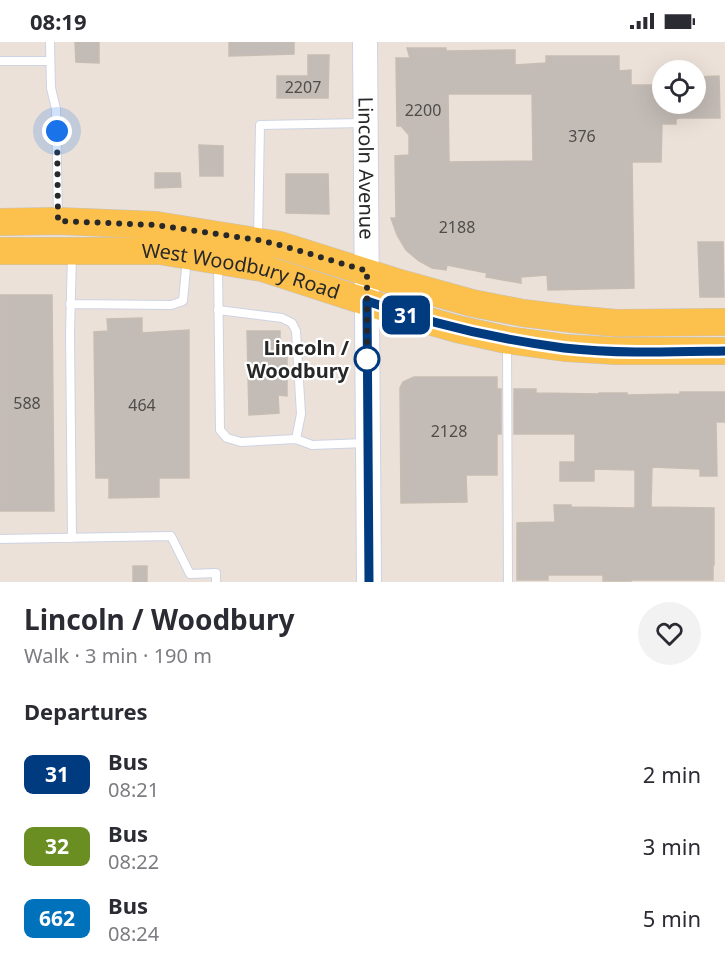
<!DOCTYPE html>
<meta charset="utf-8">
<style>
body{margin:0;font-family:"Noto Sans",sans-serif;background:#f2f2f3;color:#2b2b33;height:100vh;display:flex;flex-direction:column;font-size:22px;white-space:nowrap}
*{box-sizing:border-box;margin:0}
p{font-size:20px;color:#7c7c81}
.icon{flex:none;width:33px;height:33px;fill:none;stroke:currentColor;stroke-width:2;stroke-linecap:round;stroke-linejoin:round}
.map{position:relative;height:540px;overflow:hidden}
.drawer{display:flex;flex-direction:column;background:#fff;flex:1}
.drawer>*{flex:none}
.badge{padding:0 12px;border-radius:9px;font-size:21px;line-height:39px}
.fabs{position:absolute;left:652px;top:18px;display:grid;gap:12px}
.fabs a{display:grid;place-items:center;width:54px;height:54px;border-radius:50%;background:#fff;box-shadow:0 6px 24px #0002;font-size:30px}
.you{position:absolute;width:30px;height:30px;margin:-15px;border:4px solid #fff;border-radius:50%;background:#1a73e8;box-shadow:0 0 0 9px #1a73e833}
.map>.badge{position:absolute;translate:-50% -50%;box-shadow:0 0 0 3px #fff}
h2{padding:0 24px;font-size:22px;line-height:54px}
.round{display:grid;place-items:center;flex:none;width:63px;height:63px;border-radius:32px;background:#f2f2f3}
.head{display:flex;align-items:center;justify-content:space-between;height:102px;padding:0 24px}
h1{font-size:28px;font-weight:700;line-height:45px}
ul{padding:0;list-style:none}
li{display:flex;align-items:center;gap:18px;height:72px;padding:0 24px}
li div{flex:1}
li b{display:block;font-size:22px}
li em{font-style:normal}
li .badge{min-width:66px;font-weight:700;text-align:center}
.status{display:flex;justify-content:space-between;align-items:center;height:42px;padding:0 30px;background:#fff;direction:ltr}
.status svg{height:16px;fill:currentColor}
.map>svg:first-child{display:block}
.building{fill:#c3bbb5;stroke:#c7bdb2;stroke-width:1.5;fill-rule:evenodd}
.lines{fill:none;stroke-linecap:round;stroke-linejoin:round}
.lane-casing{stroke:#cdd3e3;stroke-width:10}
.secondary-casing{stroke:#cdd3e3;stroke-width:26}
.primary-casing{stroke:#c3c3c3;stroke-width:28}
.lane{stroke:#fff;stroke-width:8}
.secondary{stroke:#fff;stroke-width:24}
.primary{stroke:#fcc04d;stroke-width:27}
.line-casing{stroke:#fff;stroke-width:14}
.line{stroke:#003b80;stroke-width:9}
.walk{stroke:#282828;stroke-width:6;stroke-dasharray:0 10.8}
.stop-dot{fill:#fff;stroke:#003b80;stroke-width:3}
.labels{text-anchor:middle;stroke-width:4.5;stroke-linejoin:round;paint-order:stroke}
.number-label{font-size:16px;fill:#4f4d4b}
.street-label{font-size:20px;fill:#282828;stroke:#fff}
.stop-label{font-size:20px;font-weight:bold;fill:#282828;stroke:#fff;text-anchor:end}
</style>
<div class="status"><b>08:19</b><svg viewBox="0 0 49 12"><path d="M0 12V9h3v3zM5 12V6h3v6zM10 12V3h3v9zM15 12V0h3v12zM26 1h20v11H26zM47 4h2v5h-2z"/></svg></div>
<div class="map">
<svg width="725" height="540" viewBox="0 0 725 540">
<rect width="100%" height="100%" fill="#ece1d8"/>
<path class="building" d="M 75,0 L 99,0 L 99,21 L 76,20 Z
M 229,0 L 294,0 L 294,12 L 229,14 Z
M 407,6 L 446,6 L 446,9 L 515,8 L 515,23 L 546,21 L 546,14 L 619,14 L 619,29 L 631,28 L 631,43 L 663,43 L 663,62 L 696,62 L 696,35 L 719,34 L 720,76 L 680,76 L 676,77 L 676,82 L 662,82 L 661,120 L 632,120 L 634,246 L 548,248 L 547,233 L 521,235 L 521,241 L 486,235 L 487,231 L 447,223 L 446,228 L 432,226 L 419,219 L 406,208 L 397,193 L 391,176 L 396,176 L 395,114 L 409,113 L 409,93 L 401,84 L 397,84 L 396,16 L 410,16 ZM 448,52 L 532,52 L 533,119 L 449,120 Z
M 308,13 L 329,13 L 328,56 L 277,56 L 277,34 L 308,34 Z
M 199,103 L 223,104 L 223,134 L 200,134 Z
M 155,131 L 180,131 L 181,145 L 155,146 Z
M 286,132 L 328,132 L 329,172 L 286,171 Z
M 698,200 L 723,200 L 724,255 L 700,255 Z
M 0,253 L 52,253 L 54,469 L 0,469 Z
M 142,276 L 142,291 L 189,288 L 189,436 L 159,436 L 159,455 L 109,456 L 109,436 L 96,436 L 94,290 L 108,289 L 107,277 Z
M 247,289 L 280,289 L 280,311 L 287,311 L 287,354 L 278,353 L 279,371 L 249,373 Z
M 414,335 L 497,335 L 497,347 L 501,347 L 501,392 L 497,392 L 497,433 L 466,433 L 467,460 L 401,461 L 400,346 L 403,340 Z
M 514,347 L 536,347 L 536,351 L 599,352 L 599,351 L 627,351 L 627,353 L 680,352 L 680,350 L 725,350 L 725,380 L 716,380 L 717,434 L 700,434 L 700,427 L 652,425 L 651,465 L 714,466 L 714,523 L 713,523 L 713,538 L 631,538 L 631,539 L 603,539 L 603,533 L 548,533 L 548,538 L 517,538 L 517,481 L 555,480 L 554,463 L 571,463 L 571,465 L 635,466 L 635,428 L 594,427 L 594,439 L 560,439 L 560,420 L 575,420 L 575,392 L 514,392 Z
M 133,524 L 147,524 L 147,540 L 133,540 Z"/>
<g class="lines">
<defs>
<path id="lane" d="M 50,0 L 51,46 L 56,67 L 58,176
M 0,19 L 50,19
M 258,195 L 260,83 L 363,81
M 72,212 L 70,291 L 72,496
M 218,223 L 220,388 L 227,396 L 241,400 L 296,397 L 312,403 L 366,401
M 70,262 L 171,263 L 183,259 L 187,216
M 218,268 L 282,276 L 292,281 L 296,289 L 301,372 L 296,397
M 507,301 L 508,540
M 0,497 L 171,494 L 190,532 L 216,531 L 216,540"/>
<g id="secondary">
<path id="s1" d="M 365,0 L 369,540"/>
</g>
<g id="primary">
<path d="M 0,180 L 58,179 L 156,183 L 280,203 L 400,241 L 472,261 L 523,271 L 572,277 L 616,281 L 725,280"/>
<path id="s2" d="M 0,209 L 160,209 L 262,226 L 401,271 L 457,287 L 507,298 L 566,306 L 617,309 L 725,309"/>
</g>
</defs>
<use href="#lane" class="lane-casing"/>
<use href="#secondary" class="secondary-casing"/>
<use href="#primary" class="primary-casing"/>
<use href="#lane" class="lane"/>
<use href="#secondary" class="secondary"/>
<use href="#primary" class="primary"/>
</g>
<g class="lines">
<defs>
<path id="line" d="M 369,540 L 367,259 C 431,282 496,297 564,306 C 617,312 672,310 725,309"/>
</defs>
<use href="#line" class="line-casing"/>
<use href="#line" class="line"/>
<path class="walk" d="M 57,89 L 58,179 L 156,183 L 258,198 L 280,203 L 367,229 L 367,322 L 367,317"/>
</g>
<circle class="stop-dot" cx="367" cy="317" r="12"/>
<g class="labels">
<g class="number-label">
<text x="303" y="51">2207</text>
<text x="423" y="74">2200</text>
<text x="582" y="100">376</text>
<text x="457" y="191">2188</text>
<text x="27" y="367">588</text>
<text x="142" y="369">464</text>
<text x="449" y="395">2128</text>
</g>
<g class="street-label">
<text dy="7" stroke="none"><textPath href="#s1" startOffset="126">Lincoln Avenue</textPath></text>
<text dy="7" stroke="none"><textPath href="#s2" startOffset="243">West Woodbury Road</textPath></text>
</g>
<g class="stop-label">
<text x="349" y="313">Lincoln /<tspan x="349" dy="23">Woodbury</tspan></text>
</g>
</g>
</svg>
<div class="fabs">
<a><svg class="icon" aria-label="locate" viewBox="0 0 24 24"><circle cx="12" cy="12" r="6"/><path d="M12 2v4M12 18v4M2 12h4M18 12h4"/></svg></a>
</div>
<div class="you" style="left:57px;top:89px"></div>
<b class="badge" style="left:406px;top:273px;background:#003b80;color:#fff">31</b>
</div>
<section class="drawer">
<div class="head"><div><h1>Lincoln / Woodbury</h1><p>Walk · 3 min · 190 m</p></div><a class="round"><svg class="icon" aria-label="heart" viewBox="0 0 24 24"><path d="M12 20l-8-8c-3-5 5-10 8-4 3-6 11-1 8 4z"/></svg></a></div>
<h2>Departures</h2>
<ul>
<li><span class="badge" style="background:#003b80;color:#fff">31</span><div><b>Bus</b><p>08:21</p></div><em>2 min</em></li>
<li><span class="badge" style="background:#6b8e23;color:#fff">32</span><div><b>Bus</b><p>08:22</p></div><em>3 min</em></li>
<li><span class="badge" style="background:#0072bc;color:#fff">662</span><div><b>Bus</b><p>08:24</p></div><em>5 min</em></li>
</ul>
</section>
